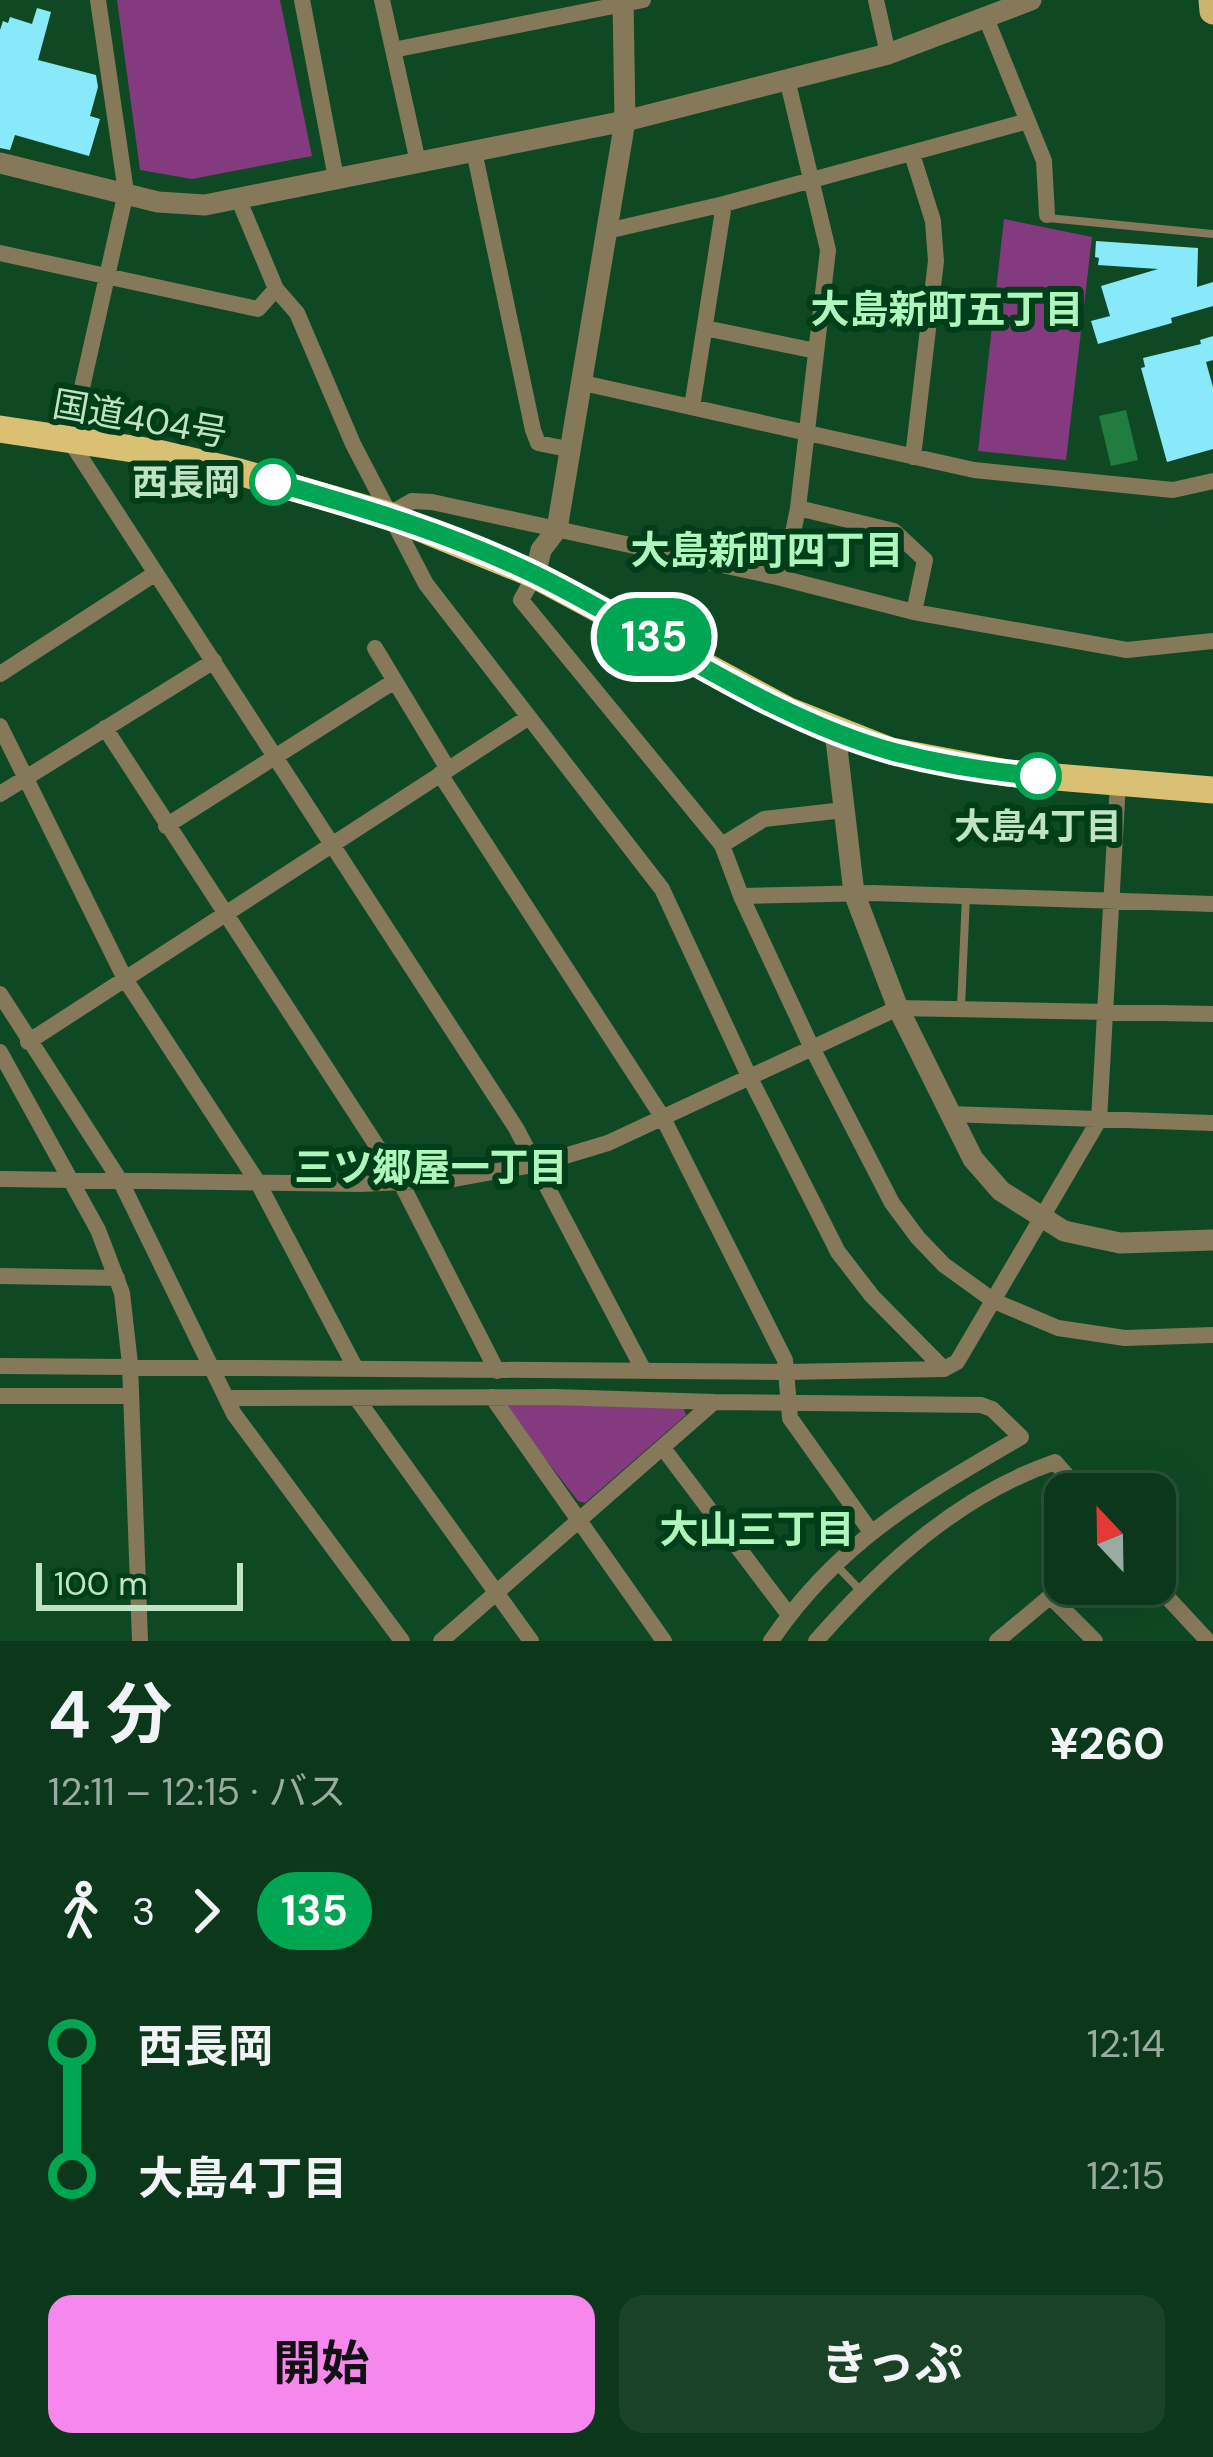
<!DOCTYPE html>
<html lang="ja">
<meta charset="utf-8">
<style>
body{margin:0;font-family:"DM Sans","Noto Sans JP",sans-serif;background:#194227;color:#f1f3f6;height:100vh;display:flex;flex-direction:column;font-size:45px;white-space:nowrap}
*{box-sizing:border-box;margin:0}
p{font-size:39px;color:#9aaca2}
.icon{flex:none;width:66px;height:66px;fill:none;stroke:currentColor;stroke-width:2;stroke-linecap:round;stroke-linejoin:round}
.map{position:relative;height:1641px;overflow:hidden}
.side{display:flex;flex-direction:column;background:#0b371a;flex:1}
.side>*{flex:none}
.badge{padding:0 24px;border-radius:39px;font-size:42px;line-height:78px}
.needle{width:78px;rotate:338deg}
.fabs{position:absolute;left:1044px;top:1473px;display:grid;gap:24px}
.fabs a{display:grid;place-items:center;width:132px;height:132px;border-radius:24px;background:#0b371a;box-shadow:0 12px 48px #0002,0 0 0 3px #2b5139;font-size:60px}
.scale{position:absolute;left:36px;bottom:30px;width:207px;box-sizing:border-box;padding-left:12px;border:6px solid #c0e3c6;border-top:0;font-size:33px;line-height:42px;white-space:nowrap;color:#c0e3c6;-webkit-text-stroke:9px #003e19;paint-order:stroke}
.map>.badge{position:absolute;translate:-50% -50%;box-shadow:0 0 0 6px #fff}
.legs{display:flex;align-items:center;gap:18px;height:132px;padding:0 48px;font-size:39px}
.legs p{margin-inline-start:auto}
.overview{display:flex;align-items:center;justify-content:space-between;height:204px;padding:0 48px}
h1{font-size:66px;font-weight:700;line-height:90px}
.cta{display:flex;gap:24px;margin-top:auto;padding:24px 48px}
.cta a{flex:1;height:138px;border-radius:24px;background:#f688ed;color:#111;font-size:48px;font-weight:700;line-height:138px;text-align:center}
.cta a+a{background:#194227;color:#f1f3f6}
ul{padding:0 48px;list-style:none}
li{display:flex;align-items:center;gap:42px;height:132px;font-size:45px}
li i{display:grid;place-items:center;width:18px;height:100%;margin:0 15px;background:currentColor}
li i::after{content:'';width:30px;height:30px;margin:-15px;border:9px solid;border-radius:50%;background:#0b371a}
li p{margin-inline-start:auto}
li:first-child i{background:linear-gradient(#0000 50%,currentColor 0)}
li:last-child i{background:linear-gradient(currentColor 50%,#0000 0)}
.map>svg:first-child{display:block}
.green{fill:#843a7f}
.water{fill:#217c40}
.building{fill:#88e9fa}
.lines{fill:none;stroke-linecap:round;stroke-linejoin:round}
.service{stroke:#857959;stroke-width:8}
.minor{stroke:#857959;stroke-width:16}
.tertiary{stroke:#857959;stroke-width:21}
.primary{stroke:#ccb46f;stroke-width:27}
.trunk{stroke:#dac072;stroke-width:27}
.line-1-casing{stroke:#fff;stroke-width:27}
.line-1{stroke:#00a651;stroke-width:18}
.stop-1-dot{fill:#fff;stroke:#00a651;stroke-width:6}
.labels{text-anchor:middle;stroke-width:12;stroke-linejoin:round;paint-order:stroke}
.street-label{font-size:36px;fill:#c0e3c6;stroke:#003e19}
.stop-label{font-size:36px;font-weight:bold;fill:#c0e3c6;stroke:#003e19;text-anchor:end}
.neighbourhood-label{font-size:39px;font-weight:bold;fill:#adf7bc;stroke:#003e19}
</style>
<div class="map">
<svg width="1213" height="1641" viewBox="0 0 1213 1641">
<rect width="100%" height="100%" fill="#0f4923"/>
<path class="green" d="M 117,0 L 280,0 L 312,156 L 192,179 L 140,170 Z
M 1004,219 L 1092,237 L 1066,460 L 978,451 Z
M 503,1404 L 683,1406 L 686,1415 L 585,1503 L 578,1501 Z"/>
<path class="water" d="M 1126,410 L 1138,460 L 1111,466 L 1099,416 Z"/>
<path class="building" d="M 37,8 L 51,12 L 38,60 L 96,75 L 98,87 L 90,116 L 100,119 L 89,156 L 15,135 L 10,150 L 0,148 L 0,30 L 3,21 L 8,23 L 10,17 L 32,24 Z
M 1096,241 L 1198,248 L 1197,287 L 1213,282 L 1213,306 L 1171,318 L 1172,323 L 1098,344 L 1091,321 L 1110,316 L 1101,286 L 1158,269 L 1098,265 L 1099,258 L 1095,257 Z
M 1213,336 L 1213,360 L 1206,362 L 1213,387 L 1213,449 L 1167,462 L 1141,368 L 1145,367 L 1143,358 L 1201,344 L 1200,340 Z"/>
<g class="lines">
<path class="service" d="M 1048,218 L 1213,234
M 961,1007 L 966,896
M 837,1566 L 860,1590"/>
<path class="minor" d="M 98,0 L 126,192 L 70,441 L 516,1128 L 644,1371
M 302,0 L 336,178
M 382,0 L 418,162
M 876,0 L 888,54
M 986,18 L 1044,161 L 1047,215
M 393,50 L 643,0
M 474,151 L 533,430 L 538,443 L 572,450
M 912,154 L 933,221 L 936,261 L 913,457
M 238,198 L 276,289 L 297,313 L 353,444 L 426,584 L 662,889 L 748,1074 L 838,1252 L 872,1296 L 944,1369
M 607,231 L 724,204 L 1028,121
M 0,253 L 258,309 L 276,289
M 705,328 L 816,351
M 583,383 L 974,470 L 1173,490 L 1213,481
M 692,407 L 724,204
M 798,508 L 894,531 L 925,560 L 914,612
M 388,515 L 412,501 L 432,502 L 777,577 L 914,612 L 1127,650 L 1213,641
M 535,575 L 521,600 L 722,845 L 741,896 L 811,1046 L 892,1203 L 918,1238 L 944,1265 L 994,1301 L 1058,1328 L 1125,1338 L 1213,1335
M 777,577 L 790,548 L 798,508 L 828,250 L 787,79
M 375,648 L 448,769
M 0,674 L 156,573
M 0,726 L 125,979 L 257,1181 L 356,1369
M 105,728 L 401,1183 L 497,1371
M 440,774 L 663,1118 L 785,1360 L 790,1418 L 871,1532
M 0,794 L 214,661
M 166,826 L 393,682
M 722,845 L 764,819 L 844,810
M 741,896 L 873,893 L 1213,904
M 0,994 L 121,1182 L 234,1414 L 402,1641
M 28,1042 L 529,717
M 0,1052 L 98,1230 L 122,1293 L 130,1364 L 140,1641
M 948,1114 L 1213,1123
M 0,1179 L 360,1184 L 447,1180 L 538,1164 L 608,1143 L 898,1008 L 1213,1014
M 0,1276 L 117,1278
M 0,1366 L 787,1372 L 944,1369 L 957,1362 L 1099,1120 L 1118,783
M 0,1396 L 130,1396
M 492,1397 L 664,1641
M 227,1398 L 554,1397 L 714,1402
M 357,1399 L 531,1641
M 663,1448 L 789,1615
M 1155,1584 L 1208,1641
M 1050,1596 L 1095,1641
M 441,1641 L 714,1402 L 981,1405 L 992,1409 L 1021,1437 C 920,1496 839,1541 771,1641
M 816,1641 C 882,1566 959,1495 1055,1462 L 1083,1494
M 997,1641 L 1065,1584"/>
<path class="tertiary" d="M 0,163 L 158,202 L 205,205 L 625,121 L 888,54 L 1031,0
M 535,575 L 541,550 L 557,529 L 625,121 L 623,0
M 835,731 L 854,893 L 898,1008 L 973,1159 L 1001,1191 L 1064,1231 L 1120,1243 L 1213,1240"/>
<path class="primary" d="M 1212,0 L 1213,11"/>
<path class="trunk" d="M 0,429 L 153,452 L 239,472 L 388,515 L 535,575 L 787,710 L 891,751 L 1007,773 L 1213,790"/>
</g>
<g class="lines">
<defs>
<path id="line-1" d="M 273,482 C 364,508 455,535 540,577 C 655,634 770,718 894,752 C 941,764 990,772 1038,776"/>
</defs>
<use href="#line-1" class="line-1-casing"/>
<use href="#line-1" class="line-1"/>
</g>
<g class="stop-1-dot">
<circle cx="273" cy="482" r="21"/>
<circle cx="1038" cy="776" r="21"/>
</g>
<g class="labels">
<g class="street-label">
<text transform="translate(140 418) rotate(10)" y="13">国道404号</text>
</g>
<g class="stop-label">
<text x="240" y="495">西長岡</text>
<text x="1038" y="839" text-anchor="middle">大島4丁目</text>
</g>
<g class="neighbourhood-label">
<text x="947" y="323">大島新町五丁目</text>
<text x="767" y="564">大島新町四丁目</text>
<text x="431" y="1181">三ツ郷屋一丁目</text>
<text x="757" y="1543">大山三丁目</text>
</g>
</g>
</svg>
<div class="fabs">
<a><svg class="needle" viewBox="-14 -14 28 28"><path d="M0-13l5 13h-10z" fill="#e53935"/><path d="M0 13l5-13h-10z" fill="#9aaca2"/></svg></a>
</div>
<div class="scale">100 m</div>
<b class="badge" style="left:654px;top:637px;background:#00a651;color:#fff">135</b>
</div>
<section class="side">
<div class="overview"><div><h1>4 分</h1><p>12:11 – 12:15 · バス</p></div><b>¥260</b></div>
<div class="legs"><svg class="icon" aria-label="walk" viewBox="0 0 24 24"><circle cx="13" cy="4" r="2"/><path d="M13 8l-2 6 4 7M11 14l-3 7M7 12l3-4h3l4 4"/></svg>3<svg class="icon" aria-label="forward" viewBox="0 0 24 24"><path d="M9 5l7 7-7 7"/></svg><b class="badge" style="background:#00a651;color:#fff">135</b></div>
<ul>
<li><i style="color:#00a651"></i><b>西長岡</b><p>12:14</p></li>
<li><i style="color:#00a651"></i><b>大島4丁目</b><p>12:15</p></li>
</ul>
<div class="cta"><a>開始</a><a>きっぷ</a></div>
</section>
